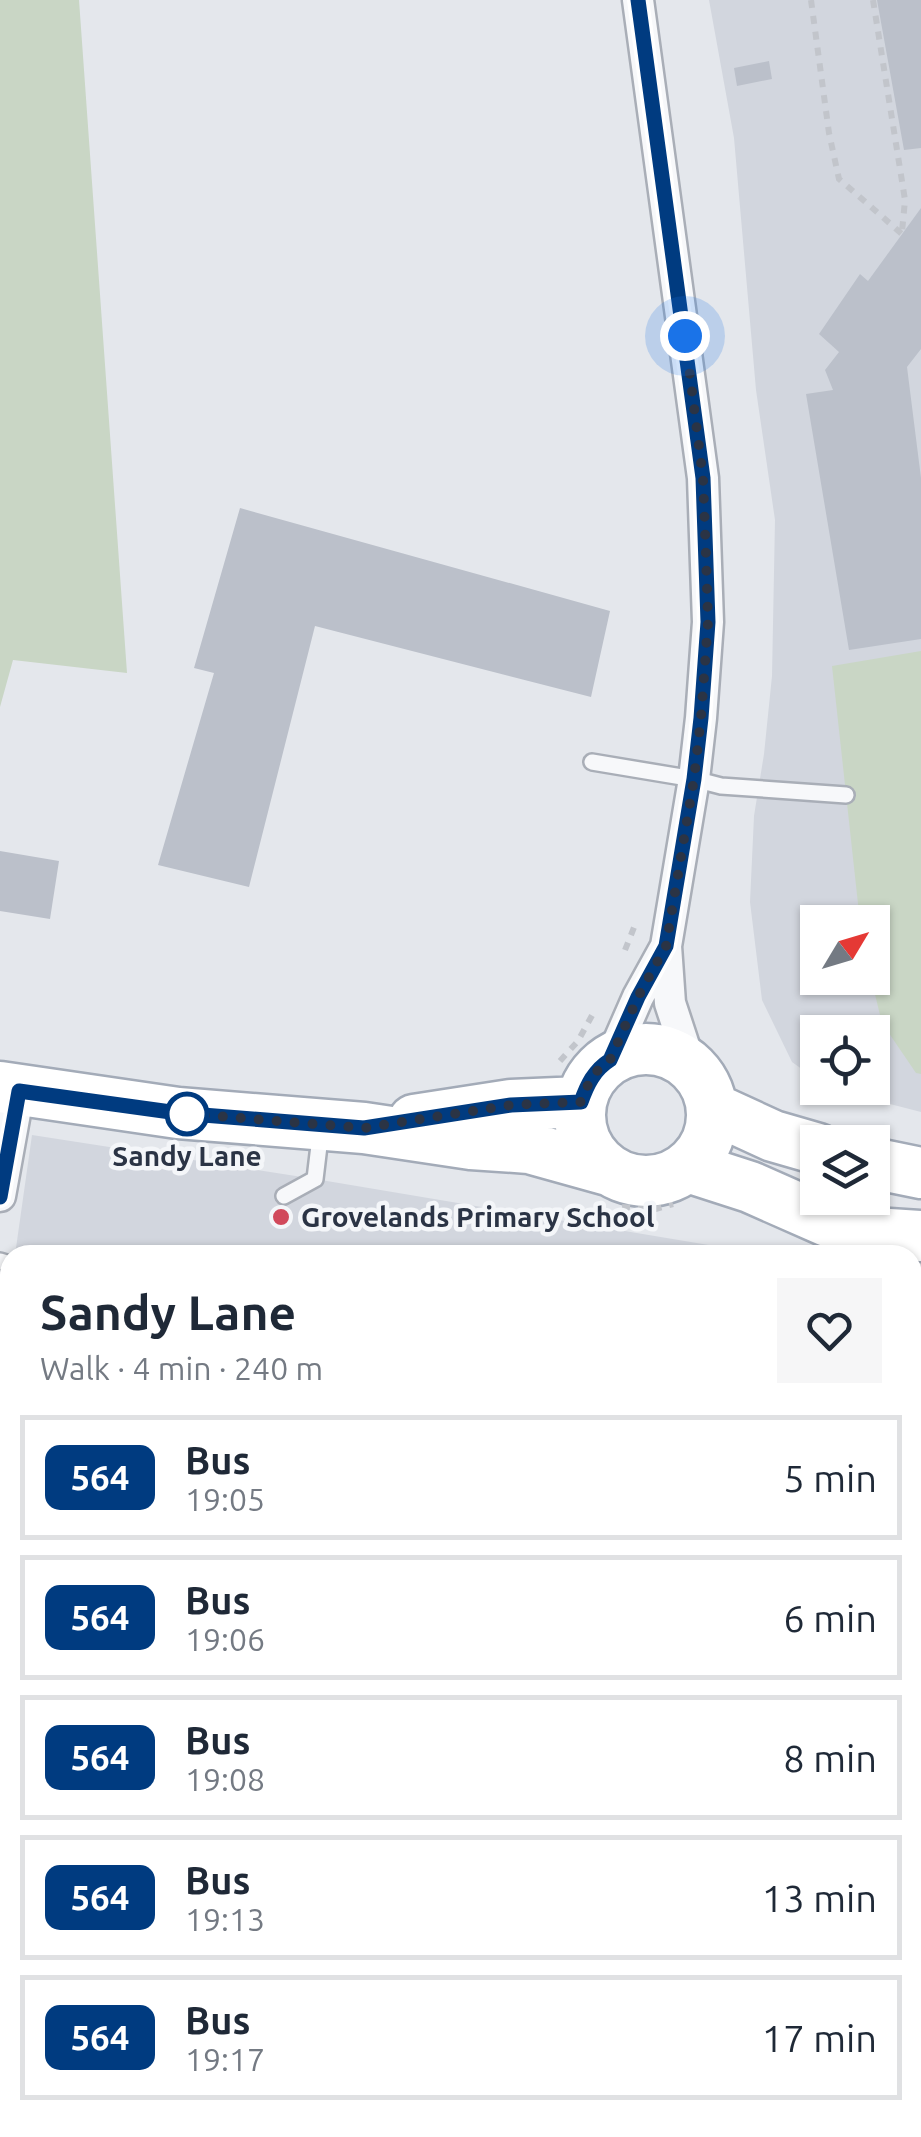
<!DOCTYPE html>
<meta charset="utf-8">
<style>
body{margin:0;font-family:Ubuntu,sans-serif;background:#f6f6f7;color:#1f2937;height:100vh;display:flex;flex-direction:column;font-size:38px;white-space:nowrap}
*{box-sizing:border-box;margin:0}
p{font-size:32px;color:#747a83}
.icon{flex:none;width:55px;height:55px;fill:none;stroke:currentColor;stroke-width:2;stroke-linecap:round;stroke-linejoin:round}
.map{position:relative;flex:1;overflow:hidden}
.sheet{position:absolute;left:0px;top:1245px;width:922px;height:892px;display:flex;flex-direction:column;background:#fff;border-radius:30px 30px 0 0;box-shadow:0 2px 8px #0004}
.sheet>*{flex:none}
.badge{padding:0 20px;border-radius:15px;font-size:35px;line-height:65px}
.needle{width:65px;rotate:52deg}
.fabs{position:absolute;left:800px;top:905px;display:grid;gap:20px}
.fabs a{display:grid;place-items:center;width:90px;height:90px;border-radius:0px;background:#fff;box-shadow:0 2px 8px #0004;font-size:50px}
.you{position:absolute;width:50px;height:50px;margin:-25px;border:8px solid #fff;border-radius:50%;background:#1a73e8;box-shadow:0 0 0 15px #1a73e833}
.map>.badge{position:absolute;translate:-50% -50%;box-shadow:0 0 0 5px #fff}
.round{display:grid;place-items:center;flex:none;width:105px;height:105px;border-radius:0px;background:#f6f6f7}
.headline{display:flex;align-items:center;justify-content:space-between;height:170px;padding:0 40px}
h1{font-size:48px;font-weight:700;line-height:75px}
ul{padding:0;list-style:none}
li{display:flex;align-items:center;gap:30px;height:125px;margin:0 20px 15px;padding:0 20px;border:5px solid #e0e1e3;border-radius:0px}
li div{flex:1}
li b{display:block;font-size:38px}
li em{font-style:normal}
li .badge{min-width:110px;font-weight:700;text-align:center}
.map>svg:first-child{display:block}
.built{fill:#d2d6de;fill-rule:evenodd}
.green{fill:#c9d6c5}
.building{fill:#bbc0ca}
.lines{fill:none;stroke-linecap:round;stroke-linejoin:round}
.service-casing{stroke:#a9aeb7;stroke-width:20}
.minor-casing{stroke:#a9aeb7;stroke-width:35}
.primary-casing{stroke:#a3abb8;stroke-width:55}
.path{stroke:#c2c5cb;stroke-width:6;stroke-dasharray:8 8;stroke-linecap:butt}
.service{stroke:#f7f8fa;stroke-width:15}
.minor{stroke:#f7f8fa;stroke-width:30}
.primary{stroke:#fff;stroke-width:50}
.line-casing{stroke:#fff;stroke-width:22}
.line{stroke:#003b80;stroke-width:15}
.walk{stroke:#2b3445;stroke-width:10;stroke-dasharray:0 18}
.stop-dot{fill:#fff;stroke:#003b80;stroke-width:5}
.poi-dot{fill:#d1495b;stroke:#f4f6f9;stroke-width:4}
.labels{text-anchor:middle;stroke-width:9;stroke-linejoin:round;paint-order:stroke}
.stop-label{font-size:28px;font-weight:bold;fill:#2b3445;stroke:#f4f6f9}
.poi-label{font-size:28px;font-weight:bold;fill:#2b3445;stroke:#f4f6f9;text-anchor:start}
</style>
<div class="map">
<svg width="921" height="2137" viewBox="0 0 921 2137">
<rect width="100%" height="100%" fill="#e4e7ec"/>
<path class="built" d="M 709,0 L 921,0 L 921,1112 L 828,1088 L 872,1088 L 872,1032 L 818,1032 L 817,1080 L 792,1062 L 762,1000 L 750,902 L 754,816 L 764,754 L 772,676 L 775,520 L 756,390 L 734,138 ZM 818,922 L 872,922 L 872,978 L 818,978 Z
M 32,1135 L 315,1179 L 768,1255 L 15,1255 Z
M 912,1279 L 921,1281 L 921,1320 L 913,1359 Z
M 10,1286 L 10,1612 L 0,1610 L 0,1344 Z"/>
<path class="green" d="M 0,0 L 79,0 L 127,673 L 13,660 L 0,707 Z
M 921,651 L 921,1074 L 916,1073 L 882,1023 L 871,978 L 872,922 L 860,922 L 832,666 Z"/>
<path class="building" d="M 877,0 L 921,0 L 921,148 L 904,150 Z
M 769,61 L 772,79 L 737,86 L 734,68 Z
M 921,208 L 921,349 L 907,367 L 921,478 L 921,639 L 849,650 L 806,394 L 833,390 L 825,370 L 839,352 L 819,334 L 860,274 L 868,281 Z
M 240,508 L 610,611 L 591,697 L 315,626 L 249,887 L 158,865 L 214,673 L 194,668 Z
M 0,851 L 59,861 L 50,919 L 0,911 Z
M 8,1514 L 10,1514 L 10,1572 L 0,1571 Z
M 912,1623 L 921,1623 L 921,1666 L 912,1666 Z
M 0,1737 L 10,1739 L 10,1776 L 0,1774 Z
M 912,1750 L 921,1750 L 921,1795 L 912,1794 Z
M 10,1857 L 10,1885 L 0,1861 Z
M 10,1945 L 10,2016 L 0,1992 L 0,1949 Z
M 9,2030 L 10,2110 L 0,2115 L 0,2034 Z
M 201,2128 L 250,2128 L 248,2137 L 234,2137 Z
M 261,2128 L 335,2128 L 333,2137 L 259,2137 Z
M 347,2128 L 387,2128 L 415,2133 L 414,2137 L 345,2137 Z"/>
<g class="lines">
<defs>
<path id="service" d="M 592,762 L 694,779 L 721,786 L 846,795
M 284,1196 L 315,1179 L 321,1129
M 0,1261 L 10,1264
M 912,1389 L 921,1356
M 0,1812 L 10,1814
M 708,2128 L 741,2136"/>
<path id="minor" d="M 638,0 L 703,478 L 708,622 L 701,718 L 694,779 L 666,946 L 670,1003 L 691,1067
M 610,1061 L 638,997 L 665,948
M 0,1196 L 19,1091
M 0,1647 L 10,1648
M 912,2071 L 921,2072
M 127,2137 L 129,2128
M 546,2137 L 548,2128"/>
<path id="primary" d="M580 1115a66 66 0 1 1 132 0a66 66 0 1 1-132 0Z
M 0,1087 L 178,1113 L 364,1128 L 471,1144 L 529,1148 L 608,1170
M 712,1108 L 773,1136 L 818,1149
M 414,1120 L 511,1105 L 581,1102
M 872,1163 L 921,1173
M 688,1167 L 750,1187 L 827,1221 L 874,1233 L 921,1236"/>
</defs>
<use href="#service" class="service-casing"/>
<use href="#minor" class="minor-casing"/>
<use href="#primary" class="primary-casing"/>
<path class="path" d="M 811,0 L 829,133 L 839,179 L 902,234
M 873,0 L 905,200 L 902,232
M 625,950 L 635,925
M 560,1061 L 578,1041 L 595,1010
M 622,1207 L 652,1210 L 673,1204"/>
<use href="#service" class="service"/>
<use href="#minor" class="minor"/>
<use href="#primary" class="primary"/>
</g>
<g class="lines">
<defs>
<path id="line" d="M 0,1197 L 19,1091 L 178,1113 L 364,1128 L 511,1105 L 581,1102 C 587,1085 594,1070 610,1060 L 638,997 L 666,946 L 694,779 L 701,718 L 708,622 L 703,478 L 638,0"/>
</defs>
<use href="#line" class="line-casing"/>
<use href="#line" class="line"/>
<path class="walk" d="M 187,1114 L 178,1113 L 364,1128 L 511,1105 L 581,1102 C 587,1085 594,1070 610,1060 L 638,997 L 666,946 L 694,779 L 701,718 L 708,622 L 706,556 L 703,478 L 685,336"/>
</g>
<circle class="stop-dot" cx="187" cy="1114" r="20"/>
<circle class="poi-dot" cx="281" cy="1217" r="10"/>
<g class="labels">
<g class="stop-label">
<text x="187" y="1166">Sandy Lane</text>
</g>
<g class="poi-label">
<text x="301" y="1227">Grovelands Primary School</text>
</g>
</g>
</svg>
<div class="fabs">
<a><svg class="needle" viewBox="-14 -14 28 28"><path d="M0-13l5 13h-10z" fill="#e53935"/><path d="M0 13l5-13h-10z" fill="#747a83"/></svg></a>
<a><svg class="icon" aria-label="locate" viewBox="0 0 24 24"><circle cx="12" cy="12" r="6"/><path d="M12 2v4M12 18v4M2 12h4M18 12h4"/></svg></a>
<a><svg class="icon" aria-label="layers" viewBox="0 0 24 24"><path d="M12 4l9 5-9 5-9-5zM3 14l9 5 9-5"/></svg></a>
</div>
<div class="you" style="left:685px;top:336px"></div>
<section class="sheet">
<div class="headline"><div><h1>Sandy Lane</h1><p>Walk · 4 min · 240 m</p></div><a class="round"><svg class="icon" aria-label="heart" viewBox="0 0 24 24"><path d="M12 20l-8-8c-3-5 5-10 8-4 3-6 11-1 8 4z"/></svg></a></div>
<ul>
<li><span class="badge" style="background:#003b80;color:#fff">564</span><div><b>Bus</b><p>19:05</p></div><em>5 min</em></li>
<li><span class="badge" style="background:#003b80;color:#fff">564</span><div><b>Bus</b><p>19:06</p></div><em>6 min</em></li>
<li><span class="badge" style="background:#003b80;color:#fff">564</span><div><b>Bus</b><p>19:08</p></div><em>8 min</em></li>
<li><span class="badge" style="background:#003b80;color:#fff">564</span><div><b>Bus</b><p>19:13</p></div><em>13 min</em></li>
<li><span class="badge" style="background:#003b80;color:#fff">564</span><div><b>Bus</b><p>19:17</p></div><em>17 min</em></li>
</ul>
</section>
</div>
